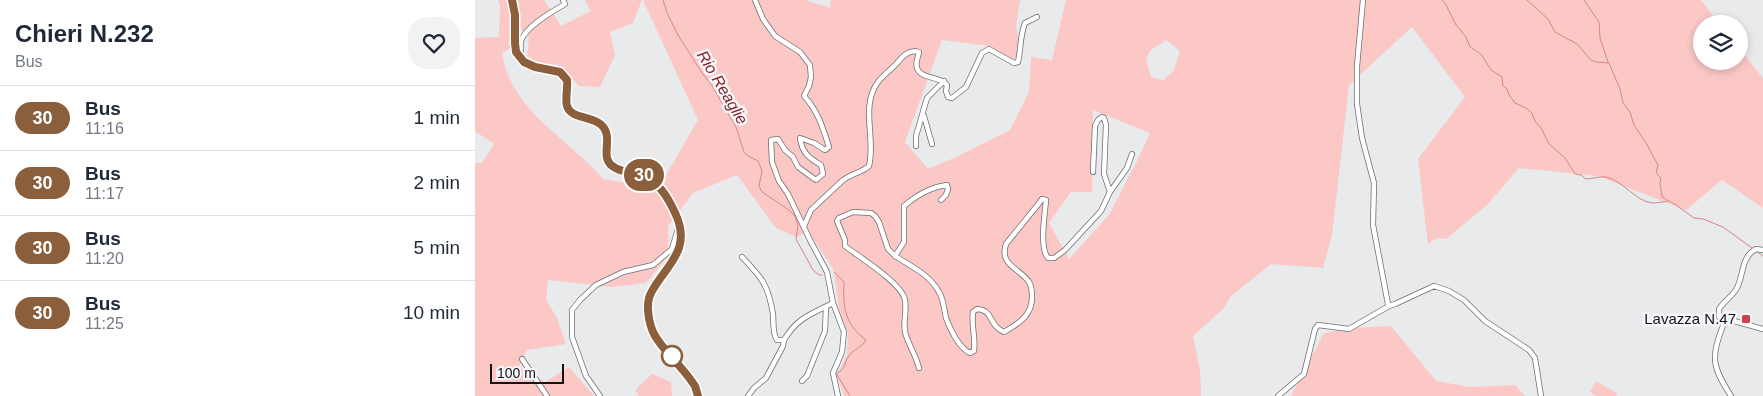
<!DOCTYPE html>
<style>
body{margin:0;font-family:Helvetica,sans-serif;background:#f2f2f3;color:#1f2937;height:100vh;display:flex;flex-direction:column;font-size:19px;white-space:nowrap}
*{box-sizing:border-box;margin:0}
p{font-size:16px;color:#747a83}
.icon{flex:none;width:28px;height:28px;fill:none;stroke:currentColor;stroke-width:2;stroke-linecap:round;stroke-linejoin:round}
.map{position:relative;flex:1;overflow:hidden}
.side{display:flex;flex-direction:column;background:#fff;width:475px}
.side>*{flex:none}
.badge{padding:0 10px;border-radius:16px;font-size:18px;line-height:32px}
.controls{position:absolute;left:1218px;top:15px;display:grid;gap:10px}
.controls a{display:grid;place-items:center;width:55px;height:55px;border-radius:50%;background:#fff;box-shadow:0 2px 8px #0003;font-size:25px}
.scale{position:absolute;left:15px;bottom:12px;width:74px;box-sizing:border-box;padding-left:5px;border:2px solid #141415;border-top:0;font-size:14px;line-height:18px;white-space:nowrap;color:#141415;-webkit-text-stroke:4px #f5f7fa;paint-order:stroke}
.map>.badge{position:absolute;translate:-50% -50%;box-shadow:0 0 0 2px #fff}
.round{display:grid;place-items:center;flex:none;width:52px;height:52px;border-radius:20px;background:#f2f2f3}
.overview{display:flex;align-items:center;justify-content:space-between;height:85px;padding:0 15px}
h1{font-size:24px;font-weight:800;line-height:38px}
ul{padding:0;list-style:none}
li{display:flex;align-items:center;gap:15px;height:65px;padding:0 15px;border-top:1px solid #e0e1e3}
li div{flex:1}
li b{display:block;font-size:19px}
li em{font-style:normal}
li .badge{min-width:55px;font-weight:700;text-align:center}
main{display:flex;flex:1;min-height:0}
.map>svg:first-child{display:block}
.green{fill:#fbc8c6;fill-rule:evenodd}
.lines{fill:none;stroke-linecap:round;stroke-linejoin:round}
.stream{stroke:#d88584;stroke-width:1}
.street-casing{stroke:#6c6d70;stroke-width:6}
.secondary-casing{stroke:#6c6d70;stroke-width:9}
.street{stroke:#fff;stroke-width:4.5}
.secondary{stroke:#fff;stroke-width:7}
.line-casing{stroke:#fff;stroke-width:11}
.line{stroke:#8b5e3c;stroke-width:8}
.poi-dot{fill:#d1414a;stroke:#f5f7fa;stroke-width:2}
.stop-dot{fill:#fff;stroke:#8b5e3c;stroke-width:2.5}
.labels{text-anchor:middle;stroke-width:5;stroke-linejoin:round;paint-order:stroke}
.poi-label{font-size:15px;fill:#141415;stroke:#f5f7fa;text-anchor:end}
.water-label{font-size:16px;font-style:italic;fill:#85232a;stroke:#f5f7fa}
</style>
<main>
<section class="side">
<div class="overview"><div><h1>Chieri N.232</h1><p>Bus</p></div><a class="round"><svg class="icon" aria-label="heart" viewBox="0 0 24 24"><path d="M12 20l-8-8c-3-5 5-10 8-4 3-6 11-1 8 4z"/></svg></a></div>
<ul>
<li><span class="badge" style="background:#8b5e3c;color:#fff">30</span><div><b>Bus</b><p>11:16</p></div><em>1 min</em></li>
<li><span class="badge" style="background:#8b5e3c;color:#fff">30</span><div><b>Bus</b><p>11:17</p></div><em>2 min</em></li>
<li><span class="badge" style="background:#8b5e3c;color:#fff">30</span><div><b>Bus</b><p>11:20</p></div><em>5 min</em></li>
<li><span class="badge" style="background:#8b5e3c;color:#fff">30</span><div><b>Bus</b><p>11:25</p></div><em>10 min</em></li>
</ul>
</section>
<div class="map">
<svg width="1288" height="396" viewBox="0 0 1288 396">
<rect width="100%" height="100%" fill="#e8eaec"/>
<path class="green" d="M 23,0 L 33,0 L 37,20 L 35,40 L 36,48 L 27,53 C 36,112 93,137 128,179 L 159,184 L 191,175 L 223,120 L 168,0 L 330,0 L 355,8 L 356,0 L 545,0 L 541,26 L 544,39 L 543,57 L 537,59 L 515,46 L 467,40 L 430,142 L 453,169 L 479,158 L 535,130 L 554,92 L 556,57 L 577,60 L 591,0 L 1226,0 L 1244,24 L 1226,24 L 1226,61 L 1264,61 L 1264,48 L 1288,78 L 1288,208 L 1247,180 L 1211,210 L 1123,176 L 1044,168 L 1013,204 L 971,239 L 962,238 L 953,244 L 943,159 L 990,97 L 937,27 L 874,85 L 857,235 L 848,268 L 796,264 L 756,296 L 748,309 L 718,336 L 725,370 L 726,396 L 369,396 L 362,375 L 372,355 L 373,333 L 364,310 L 359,271 L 334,232 L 321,237 L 301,228 L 262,175 L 218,193 L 193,226 L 194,255 L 171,283 L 137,287 L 73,280 L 71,300 L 82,318 L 91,344 L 52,350 L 44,367 L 70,382 L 94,367 L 119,396 L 0,396 L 0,163 L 7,163 L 19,144 L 0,131 L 0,38 L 24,37 L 25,6 ZM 691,40 L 705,51 L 698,72 L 688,80 L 676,77 L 671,58 L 676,50 ZM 618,110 L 675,133 L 662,161 L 634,215 L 594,259 L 574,223 L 596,192 L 617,192 Z
M 43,0 L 69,0 L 86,26 L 116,11 L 110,0 L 167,0 L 158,23 L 135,32 L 140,55 L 125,87 L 104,86 L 86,66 L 63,62 L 52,56 L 54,37 L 46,30 Z
M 916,326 L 961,381 L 995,387 L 1040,385 L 1050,396 L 816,396 L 849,333 L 878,328 Z
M 177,374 L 196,382 L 197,396 L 164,396 L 160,390 Z
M 1121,381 L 1143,394 L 1141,396 L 1121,396 L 1115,392 Z"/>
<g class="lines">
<path class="stream" d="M 188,0 L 192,13 L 203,35 L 227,73 L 236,84 L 261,127 L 269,152 L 273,156 L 283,161 L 287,171 L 284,186 L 287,192 L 314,210 L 320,216 L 323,226 L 321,239 L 338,270 L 344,275 L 347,275
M 967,0 L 970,3 L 981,25 L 984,28 L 991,37 L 995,47 L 1006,54 L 1016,70 L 1027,77 L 1028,86 L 1032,89 L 1034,95 L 1040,103 L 1051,108 L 1057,113 L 1060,121 L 1066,128 L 1074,144 L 1090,158 L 1100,174 L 1106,175 L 1111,179 C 1117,179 1125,176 1131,177 C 1149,181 1160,201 1177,203 C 1182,203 1188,202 1193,201
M 1052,0 L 1073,19 L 1080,32 L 1102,44 L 1116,60 L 1121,62 L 1134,63 L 1145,89 L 1148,103 L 1155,112 L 1159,125 L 1171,143 L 1183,165 L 1181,173 L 1186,178 L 1185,183 L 1187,197 L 1201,205 L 1219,218 L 1228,219 L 1248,227 L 1288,256
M 1109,0 L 1124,22 L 1125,38 L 1133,62
M 359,272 L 369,282 C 368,306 369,324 391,340 C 387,348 378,349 373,357 C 369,363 371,369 362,373 L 362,375 L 375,396"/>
<defs>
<path id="street" d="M 280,0 L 288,19 L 300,36 L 325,52 L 335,65 L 336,77 L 334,86 L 329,96 C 343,111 348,128 354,147 L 350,150 L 339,143 L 325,138 C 327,153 334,158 346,165 L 348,174 L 341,180 L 323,167 L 318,157 L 310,150 L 303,139 L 296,140 L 297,162 L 304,181 L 313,194 L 335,240 L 352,272 L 358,303 L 369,332 L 367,352 L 358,373 L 363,396
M 888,0 L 882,66 L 882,104 L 887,138 L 899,183 L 898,225 L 913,304 L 914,306 L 920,304 L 959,286 L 974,291 L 989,300 L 1010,321 L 1054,350 L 1060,358 L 1066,396
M 46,57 C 46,52 45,46 46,41 C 51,26 77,12 90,4 L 88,0
M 449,116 L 457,144
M 441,146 L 441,136 L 452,98 L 469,81
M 635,192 L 652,168 L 657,154
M 329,226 L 336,210 L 367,181 C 375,174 386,173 394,166 C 401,139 385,106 403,82 C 408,75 416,70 422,63 C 428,56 434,49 444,52 C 443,58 440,62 442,68 C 445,79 465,76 472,85 L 471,91 L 473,97 L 477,98 L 491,87 L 507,53 L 514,49 L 539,63 L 543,62 C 546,49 545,35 550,23 L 562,17
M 420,256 C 436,266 455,275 464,292 C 469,300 469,310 471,318 C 475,329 484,348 495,353 L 499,351 C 501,338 496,326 498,312 L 502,309 C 519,310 513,325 529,332 C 544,323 557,316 557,297 C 557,292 557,287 554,282 C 545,268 524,266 531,244 L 565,202 L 567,199 L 571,200 C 570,213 564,248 573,258 L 579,258 L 590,250 L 626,211 L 635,192 L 629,174 L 631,125 L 629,118 L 627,117 L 623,120 L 620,126 L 618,172
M 267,257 C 287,278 293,284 298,314 C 299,323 297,333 302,340 L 309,340 C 322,318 336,314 358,303
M 1249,323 L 1244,317 L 1244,309 C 1249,301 1258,296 1262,288 C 1269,274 1266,257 1281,249 L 1288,250
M 47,359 L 72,396
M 444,368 C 441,355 433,344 430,332 C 428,321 432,311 430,300 C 427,283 384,257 370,246 L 370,240 L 362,221 L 364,218 L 378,212 L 396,213 L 400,216 L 404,222 L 413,249 L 420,256 L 429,242 L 429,206 C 442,195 455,187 472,185 L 473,189 L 471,195 L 466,200
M 327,381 L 332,376 L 350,331 L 351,307
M 125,396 L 111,376 L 97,337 L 97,310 L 105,300 L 121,285 L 148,272 L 178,265 L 197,249 L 202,232 L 206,230
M 273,396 L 279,388 L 291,378 L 308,346 L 309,340
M 803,396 L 829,374 L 840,329 L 843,325 L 874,329 L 914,306
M 1256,396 C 1236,365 1236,357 1249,323 L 1259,321 L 1288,329"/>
<path id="secondary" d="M 37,0 L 40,15 L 41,52 L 49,62 L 60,67 L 85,72 L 92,80 C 93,88 90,99 92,106 C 96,122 125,114 131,132 C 135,142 127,157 136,165 C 143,171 152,172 161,173 C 182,178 193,196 201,215 C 217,251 190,266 176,293 C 170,304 174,324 179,334 C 187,348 205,365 215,379 L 220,386 L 223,396"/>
</defs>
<use href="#street" class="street-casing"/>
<use href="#secondary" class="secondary-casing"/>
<use href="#street" class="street"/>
<use href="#secondary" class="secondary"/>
</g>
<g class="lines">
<defs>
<path id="line" d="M 37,0 L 40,15 L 40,43 L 41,52 L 49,62 L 60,67 L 85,72 L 92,80 C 93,88 90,99 92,106 C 96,121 125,114 131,132 C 135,142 127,157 136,165 C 143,171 152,172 161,173 C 182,178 193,197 201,215 C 217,251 190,266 176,293 C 170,304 174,324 179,334 C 187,349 205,365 215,379 L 220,386 L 223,396"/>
</defs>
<use href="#line" class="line-casing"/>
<use href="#line" class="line"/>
</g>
<rect class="poi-dot" x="1266" y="314" width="10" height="10" rx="2.5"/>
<circle class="stop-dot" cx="197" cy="356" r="10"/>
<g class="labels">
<g class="poi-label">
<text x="1261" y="324">Lavazza N.47</text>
</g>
<g class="water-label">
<text transform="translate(248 87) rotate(59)" y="6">Rio Reaglie</text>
</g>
</g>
</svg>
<div class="controls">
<a><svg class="icon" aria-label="layers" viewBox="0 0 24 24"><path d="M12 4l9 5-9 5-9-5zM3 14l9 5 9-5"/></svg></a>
</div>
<div class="scale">100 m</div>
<b class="badge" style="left:169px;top:175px;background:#8b5e3c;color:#fff">30</b>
</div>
</main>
